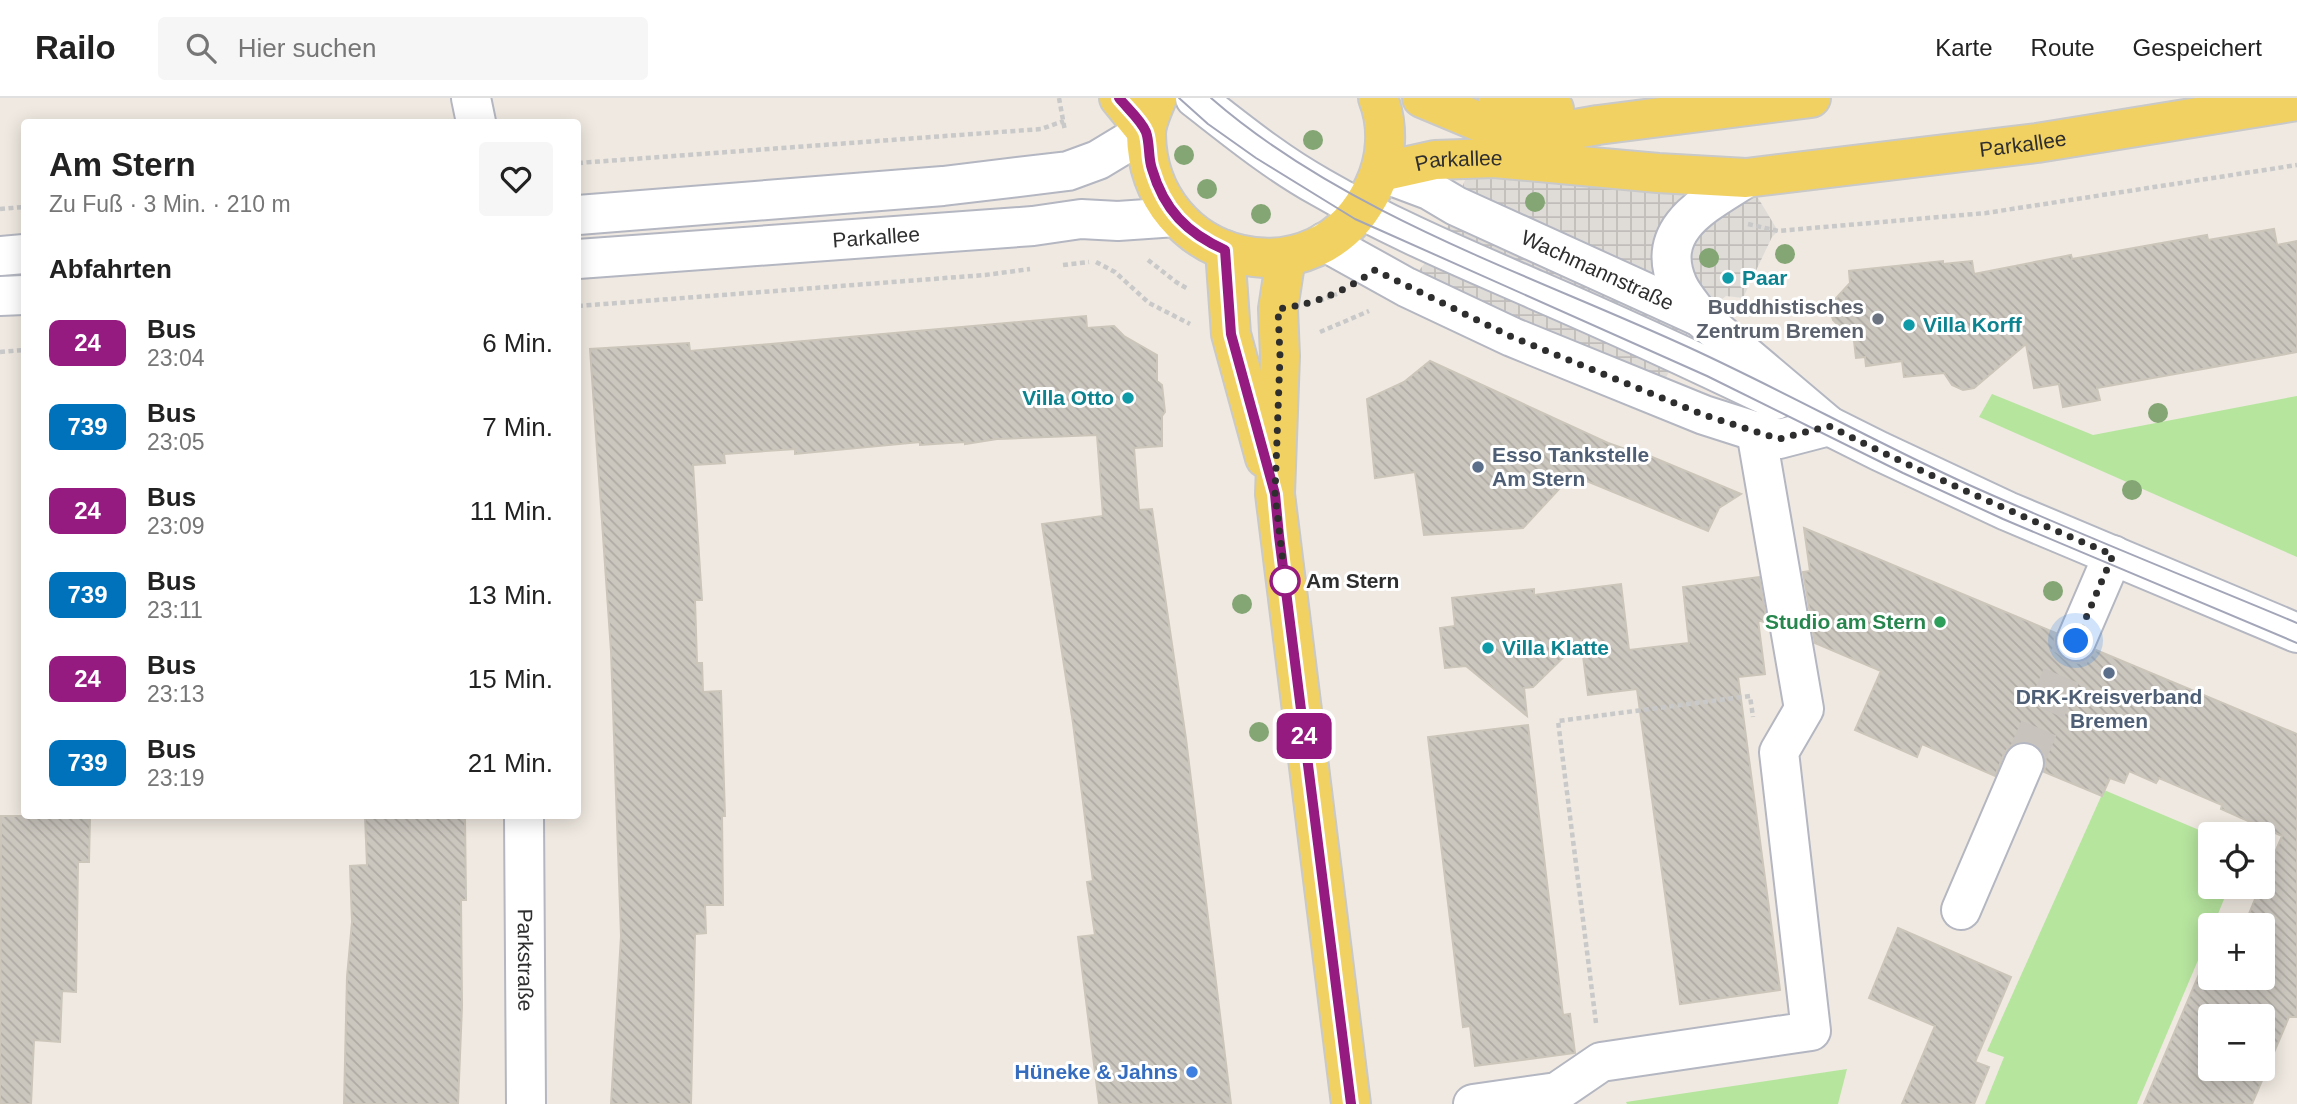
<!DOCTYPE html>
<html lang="de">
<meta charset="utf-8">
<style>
body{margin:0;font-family:Arial,sans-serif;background:#f6f6f6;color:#222;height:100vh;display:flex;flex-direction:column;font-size:26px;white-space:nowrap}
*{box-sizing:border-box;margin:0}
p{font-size:23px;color:#767676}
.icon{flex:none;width:38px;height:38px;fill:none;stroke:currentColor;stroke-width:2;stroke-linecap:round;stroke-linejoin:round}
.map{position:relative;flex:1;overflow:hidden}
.details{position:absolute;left:21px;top:21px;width:560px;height:700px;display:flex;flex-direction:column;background:#fff;border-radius:7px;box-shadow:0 4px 18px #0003}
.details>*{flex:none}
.badge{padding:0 14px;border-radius:10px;font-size:24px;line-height:46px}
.controls{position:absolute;left:2198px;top:724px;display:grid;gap:14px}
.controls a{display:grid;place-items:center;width:77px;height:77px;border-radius:7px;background:#fff;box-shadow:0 4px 18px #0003;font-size:35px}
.you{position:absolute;width:35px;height:35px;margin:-18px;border:5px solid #fff;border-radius:50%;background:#1a73e8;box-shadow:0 0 0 10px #1a73e833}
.map>.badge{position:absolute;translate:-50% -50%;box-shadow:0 0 0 4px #fff}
h2{padding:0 28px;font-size:26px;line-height:63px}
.round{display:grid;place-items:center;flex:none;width:74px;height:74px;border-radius:7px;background:#f6f6f6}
.head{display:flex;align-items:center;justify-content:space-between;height:119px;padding:0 28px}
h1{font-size:33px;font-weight:600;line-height:52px}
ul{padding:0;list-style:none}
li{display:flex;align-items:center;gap:21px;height:84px;padding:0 28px}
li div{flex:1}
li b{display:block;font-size:26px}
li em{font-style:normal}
li .badge{min-width:77px;font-weight:700;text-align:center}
header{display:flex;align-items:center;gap:42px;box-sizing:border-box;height:98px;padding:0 35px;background:#fff;border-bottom:2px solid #e0e0e0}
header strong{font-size:33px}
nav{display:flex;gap:38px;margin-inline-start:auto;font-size:24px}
.search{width:490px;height:63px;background:#f6f6f6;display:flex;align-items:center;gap:18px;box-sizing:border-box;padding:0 24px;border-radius:7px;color:#767676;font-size:26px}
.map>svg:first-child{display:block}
.garden{fill:#b6e59e}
.plaza{fill:url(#plaza-grid)}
.building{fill:url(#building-back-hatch);stroke:#cbc5ba;stroke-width:2;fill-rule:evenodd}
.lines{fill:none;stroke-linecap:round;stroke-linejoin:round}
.minor-tunnel{stroke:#c8c4bd;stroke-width:38;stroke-dasharray:38 19;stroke-linecap:butt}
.minor-casing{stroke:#b4b7c1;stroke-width:42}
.major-casing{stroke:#c9c9c9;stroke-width:42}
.path{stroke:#c9c9c9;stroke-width:4.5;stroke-dasharray:5 3.5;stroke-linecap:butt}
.minor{stroke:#fff;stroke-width:38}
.major{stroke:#f2d163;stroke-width:38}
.tram{stroke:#a3a6b8;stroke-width:2}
.tree{fill:#84a574}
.line-casing{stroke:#fff;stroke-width:16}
.line{stroke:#951b81;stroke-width:10}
.walk{stroke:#2e2e2e;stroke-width:7;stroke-dasharray:0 12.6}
.culture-dot{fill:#0f9aa8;stroke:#fff;stroke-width:2.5}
.worship-dot{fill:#6b7280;stroke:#fff;stroke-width:2.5}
.service-dot{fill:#5c6f8a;stroke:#fff;stroke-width:2.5}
.stop-dot{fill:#fff;stroke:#951b81;stroke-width:3.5}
.leisure-dot{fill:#2e9e5b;stroke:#fff;stroke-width:2.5}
.shop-dot{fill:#3f7fe0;stroke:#fff;stroke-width:2.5}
.labels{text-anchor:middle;stroke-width:6;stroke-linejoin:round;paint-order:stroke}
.street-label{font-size:21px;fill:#2e2e2e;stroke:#fff}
.culture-label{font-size:21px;font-weight:bold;fill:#0d838f;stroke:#fff;text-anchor:start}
.worship-label{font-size:21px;font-weight:bold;fill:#5b616d;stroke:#fff;text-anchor:end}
.service-label{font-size:21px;font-weight:bold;fill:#4e5e75;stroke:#fff;text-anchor:start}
.stop-label{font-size:21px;font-weight:bold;fill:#2e2e2e;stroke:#fff;text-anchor:start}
.leisure-label{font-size:21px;font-weight:bold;fill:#27864d;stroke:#fff;text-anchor:end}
.shop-label{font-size:21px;font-weight:bold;fill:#366cbe;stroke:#fff;text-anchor:end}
</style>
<header>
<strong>Railo</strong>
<div class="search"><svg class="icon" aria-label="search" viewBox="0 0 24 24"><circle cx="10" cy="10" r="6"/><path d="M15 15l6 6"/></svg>Hier suchen</div>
<nav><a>Karte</a><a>Route</a><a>Gespeichert</a></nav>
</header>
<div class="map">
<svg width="2297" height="1006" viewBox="0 0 2297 1006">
<defs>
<pattern id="plaza-grid" width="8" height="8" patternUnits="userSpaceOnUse" patternTransform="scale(1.75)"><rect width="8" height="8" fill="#dfdcd8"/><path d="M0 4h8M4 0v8" fill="none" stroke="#c0bdba"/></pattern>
<pattern id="building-back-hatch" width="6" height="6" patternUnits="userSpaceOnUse" patternTransform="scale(1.75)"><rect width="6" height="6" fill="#cbc7bf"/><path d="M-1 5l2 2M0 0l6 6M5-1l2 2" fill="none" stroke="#afaba4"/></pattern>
</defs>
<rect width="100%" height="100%" fill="#efe9e1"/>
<path class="garden" d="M 1992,296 L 2093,337 L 2297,298 L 2297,459 L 1979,319 Z
M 2104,692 L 2211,737 L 2210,789 L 2229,789 L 2213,828 L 2210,828 L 2210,834 L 2137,1006 L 1985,1006 L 2004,959 L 1987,953 Z
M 1847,971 L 1838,1006 L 1627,1006 L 1626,1004 Z"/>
<path class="plaza" d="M 1468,61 L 1746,80 L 1778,133 L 1772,139 L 1743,200 L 1726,198 L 1700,219 L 1688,235 L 1657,298 L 1406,189 L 1432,156 L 1448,128 L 1466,79 Z"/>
<path class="building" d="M 2274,131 L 2277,147 L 2297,143 L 2297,254 L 2097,290 L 2100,302 L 2063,309 L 2059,286 L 2034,290 L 2026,246 L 1974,290 L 1963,292 L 1952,287 L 1944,275 L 1904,279 L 1902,263 L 1866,268 L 1865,259 L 1856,260 L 1854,243 L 1833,222 L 1831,215 L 1827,210 L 1850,185 L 1849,173 L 1943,163 L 1943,166 L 1972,163 L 1974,176 L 2071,157 L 2072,161 L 2207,137 L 2208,142 Z
M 1086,218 L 1087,230 L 1114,228 L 1124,238 L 1157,257 L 1157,283 L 1162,287 L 1165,314 L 1162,318 L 1162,348 L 1134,350 L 1139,412 L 1152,411 L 1186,641 L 1231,1006 L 1099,1006 L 1078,839 L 1095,837 L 1087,784 L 1093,783 L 1073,625 L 1042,426 L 1103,418 L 1097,337 L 997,341 L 965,346 L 965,344 L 920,347 L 920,344 L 795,356 L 795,351 L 724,356 L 725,365 L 693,367 L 702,502 L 695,502 L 697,565 L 702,565 L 703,594 L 721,593 L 725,718 L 722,718 L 723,807 L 705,807 L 706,835 L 695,836 L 691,1006 L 611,1006 L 621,838 L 611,553 L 590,251 L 689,245 L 690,253 Z
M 1430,263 L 1608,345 L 1625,351 L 1626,348 L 1741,396 L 1719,410 L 1708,433 L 1572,377 L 1523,430 L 1424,437 L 1415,374 L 1375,380 L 1367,301 L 1404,284 Z
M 1804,430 L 2056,535 L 2054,545 L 2058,555 L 2068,563 L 2079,565 L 2088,561 L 2096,552 L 2297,636 L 2297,919 L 2289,919 L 2252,1006 L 2144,1006 L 2208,855 L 2210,856 L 2210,880 L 2263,880 L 2263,828 L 2244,828 L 2260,789 L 2263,789 L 2263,783 L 2282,738 L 2221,711 L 2222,707 L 2159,680 L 2156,685 L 2129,673 L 2124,685 L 2110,680 L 2102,698 L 2044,674 L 2046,663 L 2042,652 L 2032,645 L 2021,643 L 2010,648 L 2004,656 L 1995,678 L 1922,646 L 1917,659 L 1855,632 L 1881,573 L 1815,545 L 1803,474 L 1810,473 ZM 2210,919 L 2263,919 L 2263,971 L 2210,971 Z
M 1759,479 L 1767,525 L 1758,522 L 1765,576 L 1738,579 L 1780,892 L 1680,906 L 1637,591 L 1588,597 L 1581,542 L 1533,589 L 1524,590 L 1527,618 L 1466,568 L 1445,570 L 1440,530 L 1455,528 L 1452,500 L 1534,491 L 1534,497 L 1621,486 L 1629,552 L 1689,545 L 1683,489 Z
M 1528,627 L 1563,917 L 1570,916 L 1575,955 L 1475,968 L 1470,928 L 1463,929 L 1428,639 Z
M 1,718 L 90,718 L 89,764 L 78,764 L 76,894 L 62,893 L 60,944 L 34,942 L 31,1006 L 0,1006 Z
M 365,718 L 465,718 L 466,802 L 461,802 L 462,908 L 458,1006 L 344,1006 L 347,879 L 352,824 L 350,768 L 367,767 Z
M 1898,830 L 2011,879 L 1975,964 L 1989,969 L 1974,1006 L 1902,1006 L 1935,928 L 1869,900 Z"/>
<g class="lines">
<path class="minor-tunnel" d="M 2024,665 L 2076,543"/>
<defs>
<g id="minor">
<path d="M 471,0 L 476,24"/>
<path d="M 1195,0 C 1235,31 1275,64 1320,89 C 1389,129 1463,160 1536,192 C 1617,227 1697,264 1776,302"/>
<path id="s1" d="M 1381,74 L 1429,92 L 1456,108 L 1700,219 L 1829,328 L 1879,353 L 2007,413 L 2297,535"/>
<path d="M 578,117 L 943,88 L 1068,73 L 1098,62 L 1146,33"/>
<path d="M 1325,144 L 1406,189 L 1512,239 L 1704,317 L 1779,341 L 1829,328"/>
<path d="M 0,158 L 24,156"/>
<path id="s2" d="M 578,161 L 1033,128 L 1081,121 L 1118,123 L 1176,119"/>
<path d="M 0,198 L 24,197"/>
<path d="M 1700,219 C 1693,209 1683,198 1678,187 C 1653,130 1706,106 1746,80"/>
<path d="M 2076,543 L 2113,457"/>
<path id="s3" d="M 524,718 L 526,1006"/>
<path d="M 1961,812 L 2024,665"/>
<path d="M 1473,1006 L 1557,994 L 1601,964 L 1811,933 L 1779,654 L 1804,611 L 1756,333"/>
</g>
<g id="major">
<path d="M 1119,0 L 1146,33"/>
<path d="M 1157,0 C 1153,11 1146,24 1146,36 C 1148,167 1319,209 1374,88 C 1387,61 1389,28 1378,0"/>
<path d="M 1422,0 L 1489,28 L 1553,35 L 1598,27 L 1811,0"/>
<path d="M 1498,0 L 1526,9 L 1554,11"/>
<path id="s4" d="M 1381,74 L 1435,62 L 1494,60 L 1658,75 L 1746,80 L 2037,45 L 2297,3"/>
<path d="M 1225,152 L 1231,236 L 1265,360"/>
<path d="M 1286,159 L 1278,211 L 1280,258 L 1275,396 L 1351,1006"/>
</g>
</defs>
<use href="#minor" class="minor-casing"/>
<use href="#major" class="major-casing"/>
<path class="path" d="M 1059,0 L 1065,33
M 578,65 L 1041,31 L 1064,23
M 0,111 L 24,109
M 1748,126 L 1778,133 L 1986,115 L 2297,67
M 1148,162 L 1176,184 L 1188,191
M 1096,164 L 1115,174 L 1149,205 L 1190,226
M 1063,167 L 1089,164
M 1319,203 L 1337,196
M 578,208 L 985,177 L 1030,171
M 1320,234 L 1369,213
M 0,254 L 24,252
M 1596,925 L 1558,623 L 1750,598 L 1753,619"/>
<use href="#minor" class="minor"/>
<use href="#major" class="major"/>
<path class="tram" d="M 1179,0 L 1208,26 L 1256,60 L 1355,121 L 1707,278 L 1903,375 L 2003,421 L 2297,545
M 1211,0 C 1344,116 1529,176 1688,249 C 1782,292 1873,343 1967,386 C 2076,435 2187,479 2297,525"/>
</g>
<g class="tree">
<circle cx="1313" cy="42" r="10"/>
<circle cx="1184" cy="57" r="10"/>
<circle cx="1207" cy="91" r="10"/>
<circle cx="1535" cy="104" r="10"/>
<circle cx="1261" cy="116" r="10"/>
<circle cx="1785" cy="156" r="10"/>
<circle cx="1709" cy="160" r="10"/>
<circle cx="2158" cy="315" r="10"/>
<circle cx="2132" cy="392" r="10"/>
<circle cx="2053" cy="493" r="10"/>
<circle cx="1242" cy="506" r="10"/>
<circle cx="1259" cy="634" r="10"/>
</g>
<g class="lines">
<defs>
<path id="line" d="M 1119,0 C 1127,10 1141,22 1146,34 C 1150,45 1148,60 1152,71 C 1164,112 1187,135 1225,152 L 1231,236 L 1275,396 L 1279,438 L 1351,1006"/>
</defs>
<use href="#line" class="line-casing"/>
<use href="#line" class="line"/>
<path class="walk" d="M 1285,483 L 1275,396 L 1280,258 L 1278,211 C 1315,206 1344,194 1375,172 L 1512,239 L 1704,317 L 1779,341 L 1829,328 C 1922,375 2017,416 2113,457 L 2076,543"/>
</g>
<g class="culture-dot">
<circle cx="1728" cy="180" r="7"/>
<circle cx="1909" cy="227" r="7"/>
<circle cx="1128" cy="300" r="7"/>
<circle cx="1488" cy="550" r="7"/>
</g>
<circle class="worship-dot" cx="1878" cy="221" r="7"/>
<g class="service-dot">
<circle cx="1478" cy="369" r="7"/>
<circle cx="2109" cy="575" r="7"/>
</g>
<circle class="stop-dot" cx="1285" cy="483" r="14"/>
<circle class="leisure-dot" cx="1940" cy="524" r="7"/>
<circle class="shop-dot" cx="1192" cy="974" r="7"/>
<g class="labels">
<g class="street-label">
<text dy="7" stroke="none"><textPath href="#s4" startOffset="646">Parkallee</textPath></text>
<text dy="7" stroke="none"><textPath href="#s4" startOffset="79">Parkallee</textPath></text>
<text dy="7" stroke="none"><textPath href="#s2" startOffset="299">Parkallee</textPath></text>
<text dy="7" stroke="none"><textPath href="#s1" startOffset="238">Wachmannstraße</textPath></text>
<text dy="7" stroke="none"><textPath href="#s3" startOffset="144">Parkstraße</textPath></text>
</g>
<g class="culture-label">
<text x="1742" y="187">Paar</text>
<text x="1923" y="234">Villa Korff</text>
<text x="1114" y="307" text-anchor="end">Villa Otto</text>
<text x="1502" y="557">Villa Klatte</text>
</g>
<g class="worship-label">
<text x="1864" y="216">Buddhistisches<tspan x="1864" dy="24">Zentrum Bremen</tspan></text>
</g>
<g class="service-label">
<text x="1492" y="364">Esso Tankstelle<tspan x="1492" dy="24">Am Stern</tspan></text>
<text x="2109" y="606" text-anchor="middle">DRK-Kreisverband<tspan x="2109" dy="24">Bremen</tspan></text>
</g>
<g class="stop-label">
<text x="1306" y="490">Am Stern</text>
</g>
<g class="leisure-label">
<text x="1926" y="531">Studio am Stern</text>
</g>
<g class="shop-label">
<text x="1178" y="981">Hüneke &amp; Jahns</text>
</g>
</g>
</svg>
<div class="controls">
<a><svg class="icon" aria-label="locate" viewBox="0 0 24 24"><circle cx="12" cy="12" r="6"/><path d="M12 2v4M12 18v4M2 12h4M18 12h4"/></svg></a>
<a>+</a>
<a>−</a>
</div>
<div class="you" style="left:2076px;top:543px"></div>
<b class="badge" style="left:1304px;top:638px;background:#951b81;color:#fff">24</b>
<section class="details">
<div class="head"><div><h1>Am Stern</h1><p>Zu Fuß · 3 Min. · 210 m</p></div><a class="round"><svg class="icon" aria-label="heart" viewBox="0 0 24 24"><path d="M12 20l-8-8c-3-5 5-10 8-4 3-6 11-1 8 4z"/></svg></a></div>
<h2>Abfahrten</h2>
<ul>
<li><span class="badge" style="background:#951b81;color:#fff">24</span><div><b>Bus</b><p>23:04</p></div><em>6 Min.</em></li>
<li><span class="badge" style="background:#0072bc;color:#fff">739</span><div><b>Bus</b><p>23:05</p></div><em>7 Min.</em></li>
<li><span class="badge" style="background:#951b81;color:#fff">24</span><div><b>Bus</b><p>23:09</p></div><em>11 Min.</em></li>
<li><span class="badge" style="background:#0072bc;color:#fff">739</span><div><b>Bus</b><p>23:11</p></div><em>13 Min.</em></li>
<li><span class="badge" style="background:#951b81;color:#fff">24</span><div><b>Bus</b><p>23:13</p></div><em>15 Min.</em></li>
<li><span class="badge" style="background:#0072bc;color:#fff">739</span><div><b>Bus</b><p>23:19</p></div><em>21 Min.</em></li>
</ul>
</section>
</div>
